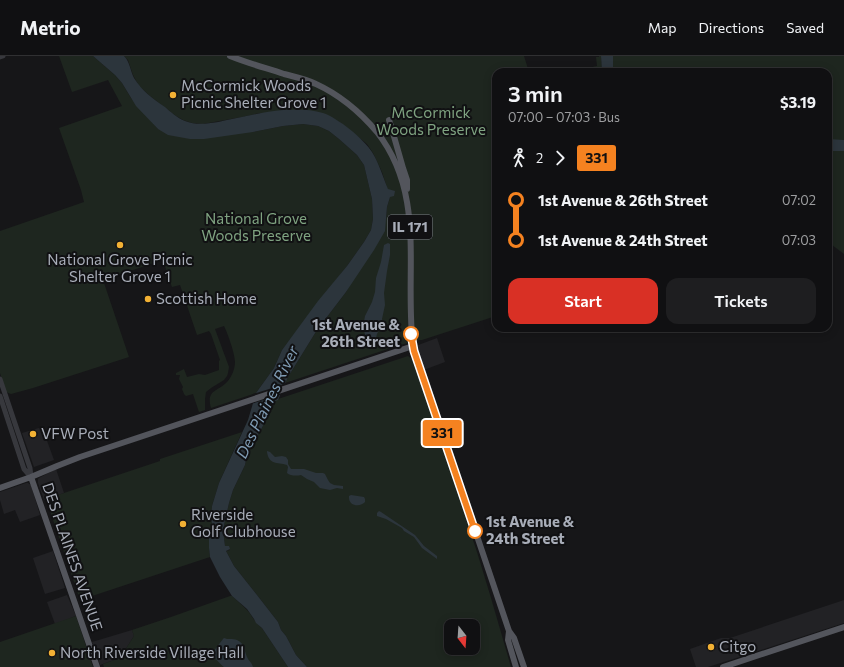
<!DOCTYPE html>
<meta charset="utf-8">
<style>
body{margin:0;font-family:Commissioner,sans-serif;background:#1e1e20;color:#f1f3f6;height:100vh;display:flex;flex-direction:column;font-size:15px;white-space:nowrap}
*{box-sizing:border-box;margin:0}
p{font-size:13px;color:#9c9d9f}
.icon{flex:none;width:22px;height:22px;fill:none;stroke:currentColor;stroke-width:2;stroke-linecap:round;stroke-linejoin:round}
.map{position:relative;flex:1;overflow:hidden}
.sheet{position:absolute;left:492px;top:12px;width:340px;height:264px;display:flex;flex-direction:column;background:#101012;border-radius:12px;box-shadow:0 2px 10px #0003,0 0 0 1px #303032}
.sheet>*{flex:none}
.badge{padding:0 8px;border-radius:3px;font-size:14px;line-height:26px}
.needle{width:26px;rotate:163deg}
.fabs{position:absolute;left:444px;top:563px;display:grid;gap:8px}
.fabs a{display:grid;place-items:center;width:36px;height:36px;border-radius:8px;background:#101012;box-shadow:0 2px 10px #0003,0 0 0 1px #303032;font-size:20px}
.map>.badge{position:absolute;translate:-50% -50%;box-shadow:0 0 0 2px #fff}
.legs{display:flex;align-items:center;gap:6px;height:44px;padding:0 16px;font-size:13px}
.legs p{margin-inline-start:auto}
.summary{display:flex;align-items:center;justify-content:space-between;height:68px;padding:0 16px}
h1{font-size:22px;font-weight:600;line-height:30px}
.cta{display:flex;gap:8px;margin-top:auto;padding:8px 16px}
.cta a{flex:1;height:46px;border-radius:12px;background:#d93025;color:#fff;font-size:16px;font-weight:600;line-height:46px;text-align:center}
.cta a+a{background:#1e1e20;color:#f1f3f6}
ul{padding:0 16px;list-style:none}
li{display:flex;align-items:center;gap:14px;height:40px;font-size:15px}
li i{display:grid;place-items:center;width:6px;height:100%;margin:0 5px;background:currentColor}
li i::after{content:'';width:10px;height:10px;margin:-5px;border:3px solid;border-radius:50%;background:#101012}
li p{margin-inline-start:auto}
li:first-child i{background:linear-gradient(#0000 50%,currentColor 0)}
li:last-child i{background:linear-gradient(currentColor 50%,#0000 0)}
header{display:flex;align-items:center;gap:24px;box-sizing:border-box;height:56px;padding:0 20px;background:#101012;border-bottom:1px solid #303032}
header strong{font-size:19px}
nav{display:flex;gap:22px;margin-inline-start:auto;font-size:14px}
.map>svg:first-child{display:block}
.built{fill:#222225}
.green{fill:#1e261f;fill-rule:evenodd}
.water{fill:#2c353c}
.pier{fill:#161618}
.lines{fill:none;stroke-linecap:round;stroke-linejoin:round}
.minor{stroke:#37383d;stroke-width:5}
.major{stroke:#53555c;stroke-width:6}
.line-1-casing{stroke:#fff;stroke-width:9}
.line-1{stroke:#f58220;stroke-width:6}
.poi-dot{fill:#f2b134;stroke:#111113;stroke-width:1.5}
.stop-1-dot{fill:#fff;stroke:#f58220;stroke-width:2}
.labels{text-anchor:middle;stroke-width:4;stroke-linejoin:round;paint-order:stroke}
.shield{fill:#111113;stroke:#7b7e86;stroke-width:1}
.shield-label{font-size:14px;font-weight:bold;fill:#a8adb8}
.poi-label{font-size:15px;fill:#a8adb8;stroke:#111113;text-anchor:start}
.park-label{font-size:15px;fill:#7fa381;stroke:#111113}
.stop-label{font-size:15px;font-weight:bold;fill:#a8adb8;stroke:#111113;text-anchor:end}
.street-label{font-size:15px;fill:#a8adb8;stroke:#111113}
.water-label{font-size:16px;font-style:italic;fill:#7f9bb3;stroke:#111113}
</style>
<header>
<strong>Metrio</strong>
<nav><a>Map</a><a>Directions</a><a>Saved</a></nav>
</header>
<div class="map">
<svg width="844" height="611" viewBox="0 0 844 611">
<rect width="100%" height="100%" fill="#161618"/>
<path class="built" d="M 437,282 L 445,306 L 421,315 L 413,291 Z
M 42,371 L 54,404 L 34,411 L 22,377 Z
M 56,413 L 64,437 L 44,444 L 38,427 L 38,423 L 39,422 Z
M 26,427 L 28,427 L 31,429 L 40,459 L 20,466 L 15,454 L 4,458 L 0,444 L 0,436 Z
M 53,495 L 65,532 L 45,538 L 33,502 Z
M 67,539 L 76,560 L 55,568 L 47,546 Z
M 844,544 L 844,567 L 727,605 L 708,611 L 696,611 L 690,593 L 721,582 L 730,582 Z
M 132,574 L 134,580 L 120,602 L 100,609 L 92,586 Z"/>
<path class="green" d="M 59,0 L 93,0 L 115,19 L 122,27 L 131,42 L 158,73 L 253,76 L 283,70 L 303,68 L 318,70 L 329,75 L 339,83 L 357,99 L 364,109 L 372,143 L 373,163 L 371,174 L 364,186 L 347,210 L 282,294 L 274,312 L 256,337 L 211,352 C 206,334 217,336 227,326 C 232,321 235,312 235,306 C 235,298 228,278 224,270 L 215,273 L 229,311 L 228,317 L 227,320 L 224,324 L 211,332 L 206,336 L 205,343 L 205,354 L 199,356 L 193,338 L 186,340 L 184,338 L 182,333 L 183,331 L 179,323 L 180,319 L 176,319 L 176,317 L 184,313 L 187,321 L 199,318 L 205,319 L 219,314 L 219,305 L 220,304 L 211,278 L 209,275 L 197,279 L 180,229 L 172,231 L 163,204 L 103,224 L 129,301 L 33,332 L 11,338 L 6,336 L 0,317 L 0,175 L 84,146 L 81,134 L 59,72 L 122,50 L 108,24 L 72,36 Z
M 124,0 L 524,0 L 529,16 L 496,16 L 496,260 L 422,284 L 420,284 L 400,289 L 285,327 L 288,321 L 317,274 L 346,236 L 386,163 L 387,151 L 390,141 L 382,116 L 373,97 L 367,88 L 338,65 L 260,57 L 242,61 L 203,68 L 192,67 L 183,64 L 176,60 L 150,40 L 139,30 L 133,19 L 128,4 Z
M 599,0 L 601,0 L 602,14 L 612,10 L 613,0 L 844,0 L 844,198 L 828,186 L 828,16 L 591,16 L 593,15 L 592,11 L 597,10 L 596,1 L 599,1 Z
M 408,300 L 412,303 L 477,496 L 491,542 L 511,611 L 307,611 L 296,599 L 286,580 L 281,574 L 278,566 L 257,539 L 234,510 L 226,495 L 230,494 L 227,491 L 225,490 L 223,474 L 229,447 L 233,434 L 245,409 L 247,399 L 264,368 L 275,344 ZM 451,570 L 473,570 L 473,592 L 451,592 Z
M 242,376 L 219,427 L 212,450 L 211,461 L 212,469 L 209,482 L 209,492 L 210,501 L 80,544 L 46,443 L 160,405 L 160,403 Z
M 230,540 L 232,540 C 237,544 242,549 247,554 C 252,559 255,567 262,572 L 288,611 L 104,611 L 103,608 L 120,602 L 134,580 L 132,574 L 171,561 Z
M 76,560 L 93,611 L 0,611 L 0,586 Z"/>
<path class="water" d="M 93,0 L 124,0 C 130,6 130,14 134,22 C 142,35 152,42 165,51 C 171,56 177,62 185,65 C 200,71 217,66 232,63 C 249,60 266,55 283,54 C 296,53 311,53 323,57 C 338,62 364,83 372,96 C 379,107 383,121 388,133 L 395,135 L 394,140 L 390,141 L 387,151 L 385,175 L 374,194 L 346,236 L 317,274 L 288,321 L 278,344 L 275,345 L 264,368 L 247,399 L 245,409 L 233,434 L 229,447 L 223,474 L 225,490 L 229,490 L 230,493 L 226,495 L 234,510 L 257,539 L 278,566 L 281,574 L 286,580 L 296,599 L 307,611 L 288,611 L 262,572 L 256,567 L 254,563 L 247,553 L 232,540 L 220,521 L 210,501 L 209,492 L 209,482 L 212,469 L 211,461 L 212,450 L 219,427 L 248,364 L 256,337 L 274,312 L 282,294 L 318,245 L 347,210 L 364,186 L 371,174 L 373,163 L 372,143 L 364,109 L 357,99 L 339,83 L 329,75 L 318,70 L 303,68 L 283,70 L 253,76 L 204,83 L 190,83 L 168,79 L 158,73 L 136,50 L 122,27 L 115,19 Z
M 601,0 L 613,0 L 613,16 L 602,16 Z
M 828,83 L 844,84 L 844,95 L 828,95 Z
M 388,187 L 390,188 L 390,199 L 387,215 L 384,237 L 385,249 L 382,263 L 383,267 L 377,278 L 376,282 L 371,287 L 366,282 L 363,271 L 365,260 L 372,246 L 375,236 L 376,222 L 381,206 L 384,189 Z
M 267,395 L 270,396 L 275,401 L 282,400 L 286,401 L 288,404 L 288,408 L 291,413 L 304,413 L 316,417 L 323,417 L 325,418 L 328,424 L 330,427 L 334,429 L 343,430 L 343,433 L 337,432 L 330,434 L 320,432 L 314,426 L 307,423 L 301,419 C 297,420 290,420 287,417 L 288,411 L 287,409 C 277,406 269,409 267,396 Z
M 351,439 L 364,441 L 365,443 C 365,444 365,445 365,446 C 361,451 348,451 349,440 Z
M 379,455 L 381,456 L 415,479 L 424,490 L 437,500 L 437,503 L 422,492 L 414,481 L 404,475 L 402,472 L 386,463 L 377,460 L 377,457 Z
M 224,582 C 228,584 232,582 237,584 C 245,587 244,596 248,603 C 250,606 252,607 253,611 L 224,611 C 219,607 214,602 213,596 L 223,583 Z"/>
<path class="pier" d="M 288,327 L 283,338 L 251,348 L 253,338 Z"/>
<g class="lines">
<path class="minor" d="M 0,1 L 3,0
M 0,323 L 30,412 L 31,421
M 0,340 L 24,413 L 31,421"/>
<path class="major" d="M 230,0 C 247,7 266,12 284,18 C 295,21 306,23 316,28 C 340,39 360,56 377,76 C 427,140 404,216 413,290 L 509,575 L 514,582 L 524,611
M 389,64 L 391,70 L 403,112 L 407,124 L 407,133
M 31,421 L 97,611
M 0,432 L 31,421 L 57,410 L 80,401 L 413,290
M 509,575 L 508,584 L 516,611
M 723,611 L 844,571"/>
</g>
<g class="lines">
<defs>
<path id="line-1" d="M 411,278 L 414,295 L 475,475"/>
</defs>
<use href="#line-1" class="line-1-casing"/>
<use href="#line-1" class="line-1"/>
</g>
<g class="poi-dot">
<circle cx="173" cy="39" r="4"/>
<circle cx="120" cy="189" r="4"/>
<circle cx="148" cy="243" r="4"/>
<circle cx="33" cy="378" r="4"/>
<circle cx="183" cy="468" r="4"/>
<circle cx="711" cy="591" r="4"/>
<circle cx="52" cy="597" r="4"/>
</g>
<g class="stop-1-dot">
<circle cx="411" cy="278" r="7"/>
<circle cx="475" cy="475" r="7"/>
</g>
<g class="labels">
<rect class="shield" x="388" y="159" width="44" height="24" rx="3"/>
<g class="shield-label">
<text x="410" y="176">IL 171</text>
</g>
<g class="poi-label">
<text x="181" y="35">McCormick Woods<tspan x="181" dy="17">Picnic Shelter Grove 1</tspan></text>
<text x="120" y="209" text-anchor="middle">National Grove Picnic<tspan x="120" dy="17">Shelter Grove 1</tspan></text>
<text x="156" y="248">Scottish Home</text>
<text x="41" y="383">VFW Post</text>
<text x="191" y="464">Riverside<tspan x="191" dy="17">Golf Clubhouse</tspan></text>
<text x="719" y="596">Citgo</text>
<text x="60" y="602">North Riverside Village Hall</text>
</g>
<g class="park-label">
<text x="431" y="62">McCormick<tspan x="431" dy="17">Woods Preserve</tspan></text>
<text x="256" y="168">National Grove<tspan x="256" dy="17">Woods Preserve</tspan></text>
</g>
<g class="stop-label">
<text x="400" y="274">1st Avenue &amp;<tspan x="400" dy="17">26th Street</tspan></text>
<text x="486" y="471" text-anchor="start">1st Avenue &amp;<tspan x="486" dy="17">24th Street</tspan></text>
</g>
<g class="street-label">
<text transform="translate(72 501) rotate(71)" y="5">DES PLAINES AVENUE</text>
</g>
<g class="water-label">
<text transform="translate(267 346) rotate(-64)" y="6">Des Plaines River</text>
</g>
</g>
</svg>
<div class="fabs">
<a><svg class="needle" viewBox="-14 -14 28 28"><path d="M0-13l5 13h-10z" fill="#e53935"/><path d="M0 13l5-13h-10z" fill="#9c9d9f"/></svg></a>
</div>
<b class="badge" style="left:442px;top:377px;background:#f58220;color:#111">331</b>
<section class="sheet">
<div class="summary"><div><h1>3 min</h1><p>07:00 – 07:03 · Bus</p></div><b>$3.19</b></div>
<div class="legs"><svg class="icon" aria-label="walk" viewBox="0 0 24 24"><circle cx="13" cy="4" r="2"/><path d="M13 8l-2 6 4 7M11 14l-3 7M7 12l3-4h3l4 4"/></svg>2<svg class="icon" aria-label="forward" viewBox="0 0 24 24"><path d="M9 5l7 7-7 7"/></svg><b class="badge" style="background:#f58220;color:#111">331</b></div>
<ul>
<li><i style="color:#f58220"></i><b>1st Avenue &amp; 26th Street</b><p>07:02</p></li>
<li><i style="color:#f58220"></i><b>1st Avenue &amp; 24th Street</b><p>07:03</p></li>
</ul>
<div class="cta"><a>Start</a><a>Tickets</a></div>
</section>
</div>
